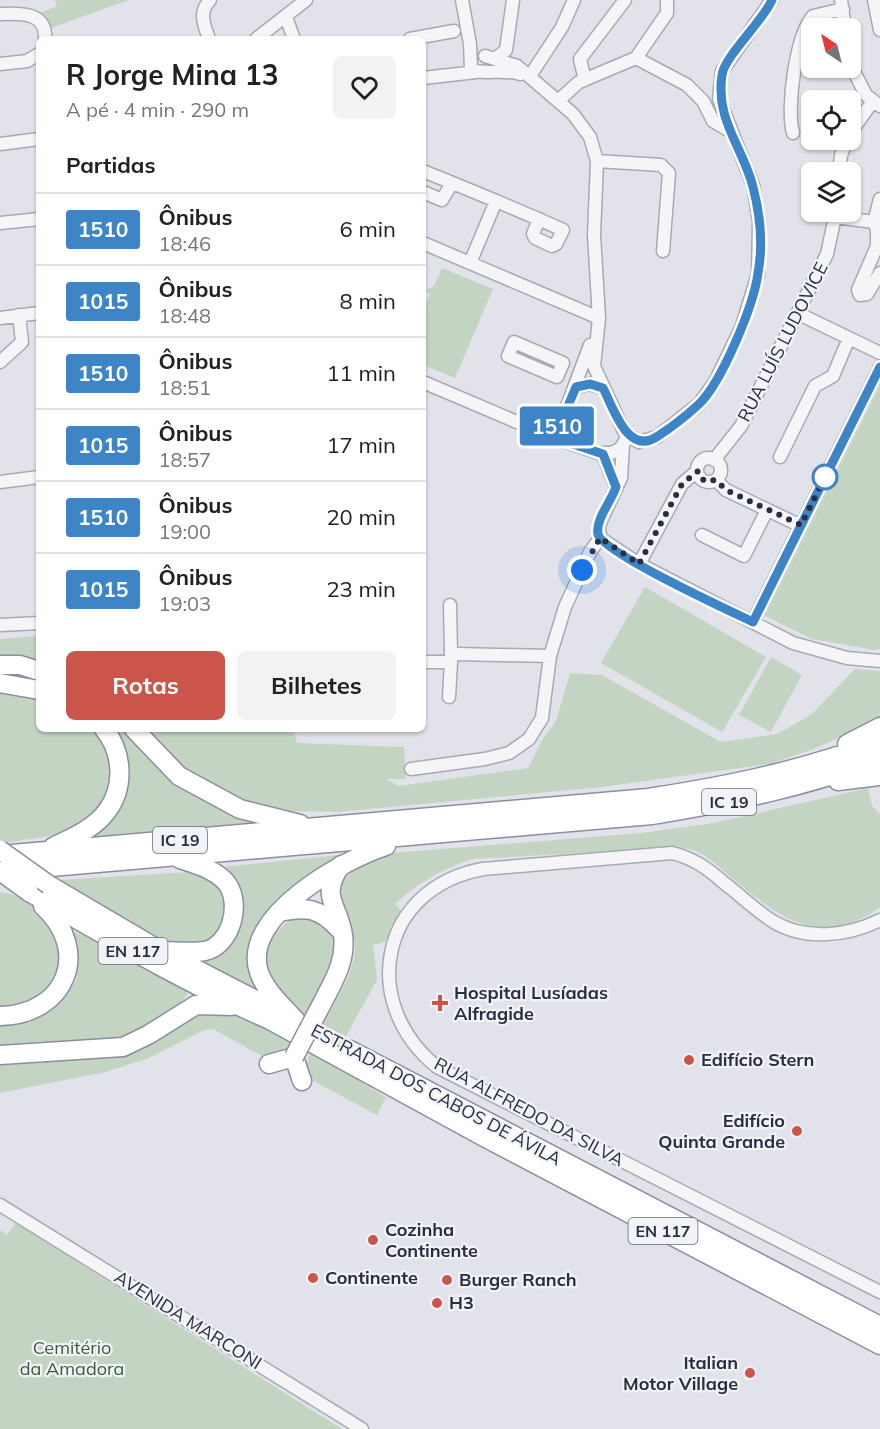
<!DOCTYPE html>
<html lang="pt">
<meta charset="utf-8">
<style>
body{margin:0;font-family:Mulish,sans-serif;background:#f2f2f2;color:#202124;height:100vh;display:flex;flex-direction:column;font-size:22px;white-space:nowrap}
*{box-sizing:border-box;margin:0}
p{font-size:20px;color:#757577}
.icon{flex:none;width:33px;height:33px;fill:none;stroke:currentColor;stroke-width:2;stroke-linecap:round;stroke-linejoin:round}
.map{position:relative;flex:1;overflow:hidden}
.drawer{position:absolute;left:36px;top:36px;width:390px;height:696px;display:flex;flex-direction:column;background:#fff;border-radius:9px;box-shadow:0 2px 4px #0004}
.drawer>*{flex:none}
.badge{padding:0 12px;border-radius:4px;font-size:21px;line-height:39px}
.needle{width:39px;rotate:325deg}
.controls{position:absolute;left:801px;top:18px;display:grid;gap:12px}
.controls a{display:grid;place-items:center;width:60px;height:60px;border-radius:9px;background:#fff;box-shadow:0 2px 4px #0004;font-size:30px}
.you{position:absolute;width:30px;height:30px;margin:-15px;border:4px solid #fff;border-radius:50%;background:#1a73e8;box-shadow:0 0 0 9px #1a73e833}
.map>.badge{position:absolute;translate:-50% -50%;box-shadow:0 0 0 3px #fff}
h2{padding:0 30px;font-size:22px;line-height:54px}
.round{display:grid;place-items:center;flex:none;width:63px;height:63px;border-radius:9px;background:#f2f2f2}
.headline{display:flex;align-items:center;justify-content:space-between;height:102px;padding:0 30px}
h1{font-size:28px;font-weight:700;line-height:45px}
.cta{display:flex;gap:12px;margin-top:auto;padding:12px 30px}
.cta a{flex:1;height:69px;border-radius:9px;background:#cb544b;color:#fff;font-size:24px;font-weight:700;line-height:69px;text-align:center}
.cta a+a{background:#f2f2f2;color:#202124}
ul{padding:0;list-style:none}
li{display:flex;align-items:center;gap:18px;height:72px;padding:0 30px;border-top:2px solid #e0e0e0}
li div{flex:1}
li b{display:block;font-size:22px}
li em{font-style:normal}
li .badge{min-width:66px;font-weight:700;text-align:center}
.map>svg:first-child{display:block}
.green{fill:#c4d4c3}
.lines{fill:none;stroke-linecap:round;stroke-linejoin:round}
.minor-casing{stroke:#a7a9b4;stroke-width:15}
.highway-casing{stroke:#8a8ea0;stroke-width:21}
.minor{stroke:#f5f5f8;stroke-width:12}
.highway{stroke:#fff;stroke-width:18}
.highway-bridge-casing{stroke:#8a8ea0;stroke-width:21;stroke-linecap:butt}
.highway-bridge{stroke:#fff;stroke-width:18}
.line-casing{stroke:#fff;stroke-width:14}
.line{stroke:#3d85c6;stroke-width:9}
.walk{stroke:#2a2e42;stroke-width:6;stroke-dasharray:0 10.8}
.stop-dot{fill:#fff;stroke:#3d85c6;stroke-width:3}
.poi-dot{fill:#cb544b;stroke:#f2f3f7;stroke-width:2}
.labels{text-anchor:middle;stroke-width:4.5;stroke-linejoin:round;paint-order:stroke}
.shield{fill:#f2f3f7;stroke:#666978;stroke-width:1.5}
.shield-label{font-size:16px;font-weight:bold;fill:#2a2e42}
.street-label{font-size:18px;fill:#2a2e42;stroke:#f2f3f7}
.poi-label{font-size:18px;font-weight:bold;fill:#2a2e42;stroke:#f2f3f7;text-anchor:start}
.park-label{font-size:18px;fill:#385d39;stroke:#f2f3f7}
</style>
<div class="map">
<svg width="880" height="1429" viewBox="0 0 880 1429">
<rect width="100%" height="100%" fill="#e2e3ea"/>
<path class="green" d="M 55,0 L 129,0 L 48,29 L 37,14 L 57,6 Z
M 442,268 L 493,289 L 455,378 L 423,365 L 423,312 L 430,295 L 426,290 L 434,286 Z
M 880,386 L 880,649 L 874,650 L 812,639 L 765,616 Z
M 645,587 L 766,657 L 722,732 L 601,663 Z
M 39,636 L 39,660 L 0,661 L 0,639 Z
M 771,657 L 802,675 L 771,732 L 739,715 Z
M 855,669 L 880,671 L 880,720 L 811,750 L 769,764 L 602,787 L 337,812 L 288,811 L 253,805 L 186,772 L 145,729 L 293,729 L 297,743 L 404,747 L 406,779 L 386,779 L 399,786 L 528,768 L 542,740 L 556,721 L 570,673 L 602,675 L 721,742 L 777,734 L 812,714 Z
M 0,693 L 39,697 L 39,729 L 93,729 C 107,744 114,764 109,784 C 96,837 50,835 5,843 L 0,839 Z
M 115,729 L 125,729 L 141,745 L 246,817 L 253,825 L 92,839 C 100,829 110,820 117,810 C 134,785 131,753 115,729 Z
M 868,788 L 872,806 L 880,814 L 880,907 C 817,953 776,914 727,874 C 717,865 706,855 693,850 C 687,848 678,848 671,848 L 473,859 C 442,869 419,882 395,904 L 401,910 L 385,942 L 373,945 L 377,980 L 346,1036 L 323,1025 C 335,1000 360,966 354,938 C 350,919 340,904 340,884 L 358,865 L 391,853 L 641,833 L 714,823 Z
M 349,854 L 260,935 L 271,999 L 198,959 C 205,957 214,956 220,952 C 234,943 247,921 243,903 C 240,889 230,878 222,867 Z
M 189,872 C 218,877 219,884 229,910 C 225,918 220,933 213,938 C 177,964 91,901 59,880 Z
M 0,892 C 19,894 44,907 54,925 C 61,937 61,958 64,971 L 37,1001 L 0,1009 Z
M 300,915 L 315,916 L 337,935 L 335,967 L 308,1017 C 300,1012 291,1007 285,1001 C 252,973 263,931 300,915 Z
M 75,931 L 183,986 L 188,994 L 174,1010 L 122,1042 L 0,1047 L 0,1022 L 63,998 L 77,979 Z
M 234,1012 L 296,1039 L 289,1052 L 273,1062 L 213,1029 L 204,1030 L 149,1058 L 106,1072 L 0,1093 L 0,1059 L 116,1056 L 153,1043 L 195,1013 Z
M 311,1050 C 338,1063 359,1082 386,1097 L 377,1115 L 308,1078 L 305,1069 Z
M 16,1223 L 342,1429 L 0,1429 L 0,1230 L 7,1235 Z"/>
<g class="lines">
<defs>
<path id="minor" d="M 462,0 L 470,44 L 471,69 C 480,75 506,69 520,74
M 841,0 L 845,28
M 874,0 L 880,30
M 0,14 C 20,13 47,12 45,39
M 286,17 L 294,39
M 209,39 C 204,24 198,13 210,0
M 256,39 L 306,0
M 410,39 L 454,31
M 496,58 L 506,50 L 513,0
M 636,58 L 687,85 L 703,101 L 713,121 L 730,131
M 0,64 L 27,61 L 39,54
M 850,64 L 866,95 L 880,106
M 530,76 L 562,27 L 574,0
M 423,78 L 476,72
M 585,80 L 580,59 L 625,0
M 559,100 L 579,82 L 636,58 L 667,13 L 667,0
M 793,133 C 786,108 796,35 813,16 L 843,9
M 850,133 L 873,101
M 0,144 L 39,139
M 597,161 L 661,165 L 669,173 L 663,251
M 423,171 C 470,190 517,209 563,230 L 556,244 L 552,246 L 535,238 L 533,234 L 539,219
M 839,172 L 841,155 L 847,140
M 423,192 L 442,200 L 452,183
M 880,199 L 874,222 L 877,230 L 877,246 L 858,290 L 860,295 L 867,294 L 880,273
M 835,217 L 874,222
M 0,223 L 39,219
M 423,243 L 599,318
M 470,263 L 496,201
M 797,313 L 880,353
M 0,318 L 39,313
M 514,342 L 563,363 L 557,377 L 508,356 Z
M 0,362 L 22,342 L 19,315
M 423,382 L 552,437 L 598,453 L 611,453 L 620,449 L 627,438 L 594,366 L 599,318 L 594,235 L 597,161 L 590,137 L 573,114 L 517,66 L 485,56
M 576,387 L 590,384 L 603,388
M 626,433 L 639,442 L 657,437 L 699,404 L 715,382 L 742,326 L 758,274 L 759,221 L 753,185 L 719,99 L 722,71 L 772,0
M 566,441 L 562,436 L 560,425 L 590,345
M 603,454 L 616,487
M 780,457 L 815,386 L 833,376 L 849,338
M697 470a12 12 0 1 1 24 0a12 12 0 1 1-24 0Z
M 714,460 L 741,426 L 827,254 L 836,212
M 716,480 L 726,490 L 801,526
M 0,482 L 39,477
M 702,535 L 744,556 L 767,510
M 600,538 L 639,564 L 793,643 L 847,658 L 880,661
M 639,564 L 682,484 L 697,471
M 450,605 L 451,655
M 753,622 L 880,367
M 0,625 L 39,623
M 423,662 L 451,662 L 451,655 L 457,654 L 550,656
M 449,697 L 451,662
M 411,769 L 485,759 L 509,753 L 529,739 L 542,718 L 550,656 L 565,607 L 590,552 L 600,538 L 599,525 L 621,478 L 623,445
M 880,920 C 848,936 806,941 774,922 C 756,911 740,895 723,882 C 707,868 693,858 672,853 L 483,869 C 379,888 358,1003 437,1067 L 880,1292
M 0,1205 L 362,1429"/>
<path id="highway" d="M 0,665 L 20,665 L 39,671
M 0,683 L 39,690
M 134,729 L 179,776 L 240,809 L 300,824
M 847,744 L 880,727
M 838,781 L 880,776
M 53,847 C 71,838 94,829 107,811 C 125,787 123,752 104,729
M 0,855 L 648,798 C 727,786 805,770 880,741
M 17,870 L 652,815 C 730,802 806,787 880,759
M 49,885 L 161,951 L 281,1013
M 29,892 C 108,937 187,984 270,1020 L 486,1138 L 880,1345
M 279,912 C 306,906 320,908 339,929
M 163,951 C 176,951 192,953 205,951 C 232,945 243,901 225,881 C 212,868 197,865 180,859
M 327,994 C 337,975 346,957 343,935 C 338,903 319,897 341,865
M 0,1016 C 66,1015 92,951 43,906
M 298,1023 C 285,1008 265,991 259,972 C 240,916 345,859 386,846
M 350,1050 L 880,1326
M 0,1055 L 123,1047 L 148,1035 L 196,1005 L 232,1006
M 269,1064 L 294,1057 L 302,1081"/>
</defs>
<use href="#minor" class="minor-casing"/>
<use href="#highway" class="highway-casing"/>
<use href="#minor" class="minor"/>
<use href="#highway" class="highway"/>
<defs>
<path id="highway-bridge" d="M 0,850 L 49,885
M 0,871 L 29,892
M 294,1057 L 327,994"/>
</defs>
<use href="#highway-bridge" class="highway-bridge-casing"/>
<use href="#highway-bridge" class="highway-bridge"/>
</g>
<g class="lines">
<defs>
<path id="line" d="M 772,0 C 763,21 724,57 722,75 C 715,120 743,147 753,187 C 760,214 763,246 758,273 C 754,305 721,384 698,405 C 686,416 672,427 658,436 C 628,457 614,409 603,388 L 590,384 L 576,387 L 560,425 L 551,428 L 532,427 L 552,437 L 603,454 L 616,487 C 612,500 595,520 598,534 C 602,552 730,611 753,622 L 880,367"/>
</defs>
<use href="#line" class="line-casing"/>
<use href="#line" class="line"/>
<path class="walk" d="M 582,570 L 600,538 L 639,564 L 682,484 L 698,471 L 704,481 L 716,480 L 726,490 L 801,525 L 825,477"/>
</g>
<circle class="stop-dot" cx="825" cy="477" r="12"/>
<g class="poi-dot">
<path d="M437 994h6v6h6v6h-6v6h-6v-6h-6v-6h6z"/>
<circle cx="689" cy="1060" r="6"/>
<circle cx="797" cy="1131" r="6"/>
<circle cx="373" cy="1240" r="6"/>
<circle cx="313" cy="1278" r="6"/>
<circle cx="447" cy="1280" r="6"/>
<circle cx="437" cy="1303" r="6"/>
<circle cx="750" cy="1373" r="6"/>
</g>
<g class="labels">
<g class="shield">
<rect x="702" y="789" width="54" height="26" rx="4.5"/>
<rect x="153" y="827" width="54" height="26" rx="4.5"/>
<rect x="98.5" y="938" width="69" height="26" rx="4.5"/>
<rect x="628.5" y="1218" width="69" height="26" rx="4.5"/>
</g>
<g class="shield-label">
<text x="729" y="808">IC 19</text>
<text x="180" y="846">IC 19</text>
<text x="133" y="957">EN 117</text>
<text x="663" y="1237">EN 117</text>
</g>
<g class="street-label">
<text transform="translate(783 342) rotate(-63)" y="6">RUA LUÍS LUDOVICE</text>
<text transform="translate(436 1095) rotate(28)" y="6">ESTRADA DOS CABOS DE ÁVILA</text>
<text transform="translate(529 1112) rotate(28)" y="6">RUA ALFREDO DA SILVA</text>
<text transform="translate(188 1320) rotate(32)" y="6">AVENIDA MARCONI</text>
</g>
<g class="poi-label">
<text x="454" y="999">Hospital Lusíadas<tspan x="454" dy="21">Alfragide</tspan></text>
<text x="701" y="1066">Edifício Stern</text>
<text x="785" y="1127" text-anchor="end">Edifício<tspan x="785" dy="21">Quinta Grande</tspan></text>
<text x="385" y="1236">Cozinha<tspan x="385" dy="21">Continente</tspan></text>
<text x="325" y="1284">Continente</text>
<text x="459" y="1286">Burger Ranch</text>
<text x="449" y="1309">H3</text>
<text x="738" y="1369" text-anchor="end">Italian<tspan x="738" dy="21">Motor Village</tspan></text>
</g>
<g class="park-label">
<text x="72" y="1354">Cemitério<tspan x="72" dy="21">da Amadora</tspan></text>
</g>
</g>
</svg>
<div class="controls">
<a><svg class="needle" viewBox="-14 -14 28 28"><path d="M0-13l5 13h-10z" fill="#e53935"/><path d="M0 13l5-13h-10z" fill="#757577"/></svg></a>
<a><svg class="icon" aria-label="locate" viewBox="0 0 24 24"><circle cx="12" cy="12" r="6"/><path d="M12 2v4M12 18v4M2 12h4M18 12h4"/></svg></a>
<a><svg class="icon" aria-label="layers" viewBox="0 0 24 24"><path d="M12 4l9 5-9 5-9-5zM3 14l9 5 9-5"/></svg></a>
</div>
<div class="you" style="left:582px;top:570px"></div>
<b class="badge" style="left:557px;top:426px;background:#3d85c6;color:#fff">1510</b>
<section class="drawer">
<div class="headline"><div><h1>R Jorge Mina 13</h1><p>A pé · 4 min · 290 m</p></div><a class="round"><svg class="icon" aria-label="heart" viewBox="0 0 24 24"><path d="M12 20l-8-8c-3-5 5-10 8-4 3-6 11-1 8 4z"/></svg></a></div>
<h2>Partidas</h2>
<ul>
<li><span class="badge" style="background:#3d85c6;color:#fff">1510</span><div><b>Ônibus</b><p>18:46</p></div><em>6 min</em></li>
<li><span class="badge" style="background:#3d85c6;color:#fff">1015</span><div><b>Ônibus</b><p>18:48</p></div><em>8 min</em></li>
<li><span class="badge" style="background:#3d85c6;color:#fff">1510</span><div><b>Ônibus</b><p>18:51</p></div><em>11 min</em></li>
<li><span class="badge" style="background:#3d85c6;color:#fff">1015</span><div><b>Ônibus</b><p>18:57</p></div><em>17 min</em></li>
<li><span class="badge" style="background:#3d85c6;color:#fff">1510</span><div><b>Ônibus</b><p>19:00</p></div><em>20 min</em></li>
<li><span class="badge" style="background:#3d85c6;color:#fff">1015</span><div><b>Ônibus</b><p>19:03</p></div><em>23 min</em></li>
</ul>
<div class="cta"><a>Rotas</a><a>Bilhetes</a></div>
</section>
</div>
